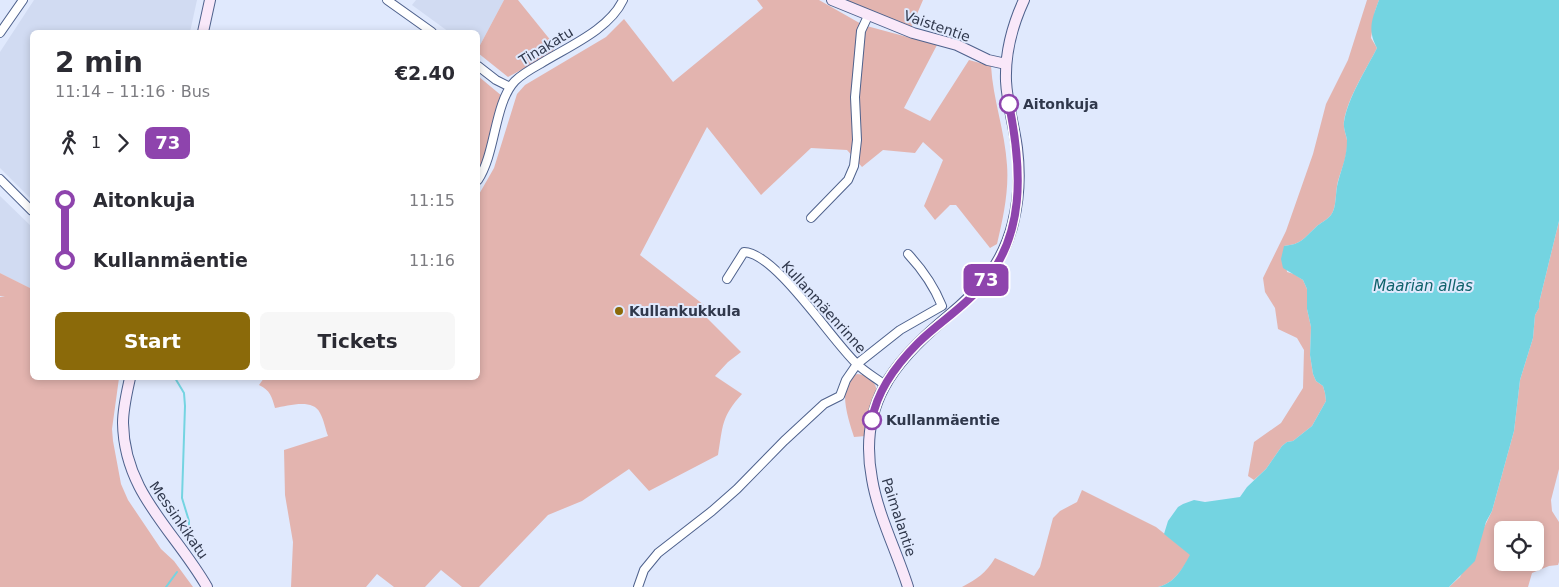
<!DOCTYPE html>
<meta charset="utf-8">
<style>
body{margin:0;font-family:"DejaVu Sans",sans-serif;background:#f7f7f7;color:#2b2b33;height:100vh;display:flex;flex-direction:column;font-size:19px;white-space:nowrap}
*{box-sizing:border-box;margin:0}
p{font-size:16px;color:#7c7c81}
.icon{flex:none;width:28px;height:28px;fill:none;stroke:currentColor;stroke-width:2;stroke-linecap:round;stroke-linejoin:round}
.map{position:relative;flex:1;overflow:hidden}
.drawer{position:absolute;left:30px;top:30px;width:450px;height:350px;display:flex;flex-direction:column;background:#fff;border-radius:8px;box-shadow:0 2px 8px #0003}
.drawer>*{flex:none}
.badge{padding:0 10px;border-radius:8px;font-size:18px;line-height:32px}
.buttons{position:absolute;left:1494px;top:521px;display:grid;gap:10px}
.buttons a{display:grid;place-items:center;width:50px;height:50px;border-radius:8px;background:#fff;box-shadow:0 2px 8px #0003;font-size:25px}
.map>.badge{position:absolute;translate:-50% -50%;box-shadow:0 0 0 2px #fff}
.legs{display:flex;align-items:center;gap:8px;height:55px;padding:0 25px;font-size:16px}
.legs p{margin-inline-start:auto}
.head{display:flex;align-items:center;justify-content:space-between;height:85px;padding:0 25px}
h1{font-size:28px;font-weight:700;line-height:38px}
.button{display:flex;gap:10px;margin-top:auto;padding:10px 25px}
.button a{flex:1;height:58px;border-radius:8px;background:#8b6a0a;color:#fff;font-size:20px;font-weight:700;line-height:58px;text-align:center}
.button a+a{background:#f7f7f7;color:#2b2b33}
ul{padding:0 25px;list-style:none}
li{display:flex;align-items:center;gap:18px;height:60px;font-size:19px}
li i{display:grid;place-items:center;width:8px;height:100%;margin:0 6px;background:currentColor}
li i::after{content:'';width:12px;height:12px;margin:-6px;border:4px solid;border-radius:50%;background:#fff}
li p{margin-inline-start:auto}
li:first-child i{background:linear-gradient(#0000 50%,currentColor 0)}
li:last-child i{background:linear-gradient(currentColor 50%,#0000 0)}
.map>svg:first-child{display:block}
.built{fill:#d1dbf2}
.green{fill:#e3b4af;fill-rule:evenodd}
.water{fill:#74d4e1}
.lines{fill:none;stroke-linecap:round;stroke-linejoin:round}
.stream{stroke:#74d4e1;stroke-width:2}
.street-casing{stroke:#4e618c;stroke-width:10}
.secondary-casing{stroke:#4e618c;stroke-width:12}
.street{stroke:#fff;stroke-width:8}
.secondary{stroke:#f9e8f9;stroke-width:10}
.line-1-casing{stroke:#fff;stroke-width:11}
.line-1{stroke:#8e44ad;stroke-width:8}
.stop-1-dot{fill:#fff;stroke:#8e44ad;stroke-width:2.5}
.poi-dot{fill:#8b6a0a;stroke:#e0e9fd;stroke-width:2}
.labels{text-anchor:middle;stroke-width:4;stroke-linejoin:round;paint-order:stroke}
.street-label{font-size:14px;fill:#30384c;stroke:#e0e9fd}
.stop-label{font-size:14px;font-weight:bold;fill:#30384c;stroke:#e0e9fd;text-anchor:start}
.poi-label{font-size:14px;font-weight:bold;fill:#30384c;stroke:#e0e9fd;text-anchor:start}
.water-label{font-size:15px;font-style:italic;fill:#0f626b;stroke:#e0e9fd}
</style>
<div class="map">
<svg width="1559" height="587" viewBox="0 0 1559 587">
<rect width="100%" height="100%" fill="#e0e9fd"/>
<path class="built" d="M 34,0 L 197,0 L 190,32 L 32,32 L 32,200 L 0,168 L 0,52 Z
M 416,0 L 504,0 L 478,49 L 478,32 L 449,32 L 412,5 Z
M 0,196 L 32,227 L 32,289 L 0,273 Z"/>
<path class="green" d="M 504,0 L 518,0 L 556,47 L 549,55 L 508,77 L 478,53 L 478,49 Z
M 757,0 L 819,0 L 863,25 L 937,45 L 904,108 L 930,121 L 969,60 L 991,66 C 993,100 1005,131 1007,165 C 1009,191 1003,219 997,244 L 990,248 L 956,205 L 950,205 L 935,220 L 924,206 L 943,160 L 923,142 L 915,153 L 883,150 L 862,167 L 847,150 L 811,148 L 761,195 L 707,127 L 640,255 L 704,305 L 699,310 L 741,352 L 728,362 L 715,376 L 742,394 C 721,417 723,426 718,455 L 649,491 L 629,469 L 582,501 L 548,515 L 479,587 L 462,587 L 441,570 L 425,587 L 394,587 L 377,574 L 366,587 L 291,587 L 293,542 L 285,495 L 284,450 L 328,436 C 325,428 324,420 320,413 C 313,398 288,406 275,408 C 272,397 270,390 259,385 L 264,378 L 478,378 L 478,196 L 494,168 L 517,94 L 525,85 L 606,37 L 624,19 L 673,82 L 763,8 Z
M 844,0 L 923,0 L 911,28 Z
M 1367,0 L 1379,0 L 1375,11 L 1371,38 L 1377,48 C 1366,70 1348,97 1344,121 C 1343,128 1346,134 1347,140 C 1348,156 1342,167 1338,181 C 1335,192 1337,207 1331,215 C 1327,220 1320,223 1316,227 C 1303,239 1302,244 1284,246 L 1287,272 L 1294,274 L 1303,280 L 1307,289 L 1307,309 L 1311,327 L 1310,355 L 1313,374 L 1316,381 L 1323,386 L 1325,393 L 1326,401 L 1312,426 L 1293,441 L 1287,442 L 1282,446 L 1266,469 L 1254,480 L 1248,476 L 1254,442 L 1281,423 L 1303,388 L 1304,350 L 1297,338 L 1278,329 L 1275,308 L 1265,292 L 1263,278 L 1286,231 L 1313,154 L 1326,104 L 1348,60 Z
M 478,76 L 502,96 L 484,161 L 478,175 Z
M 1559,221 L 1559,469 L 1551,500 L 1552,511 L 1559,522 L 1559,562 L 1558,565 L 1549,566 L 1532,573 L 1528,587 L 1449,587 L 1460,577 L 1492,511 L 1514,431 L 1520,380 L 1533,338 L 1535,315 L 1539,308 L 1539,303 ZM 1502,530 L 1535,530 L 1535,562 L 1502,562 Z
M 0,273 L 32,289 L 32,378 L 119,378 L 112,429 L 113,441 L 121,484 L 128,500 L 161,549 L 174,561 L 193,587 L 0,587 L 0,297 L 5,297 L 0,296 Z
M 857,374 C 862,374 867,376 871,380 C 884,391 870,404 866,416 C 864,423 865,429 866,436 L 854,437 C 849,421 835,383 857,374 Z
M 1082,490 L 1156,527 L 1191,555 C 1182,569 1175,583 1158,587 L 962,587 C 977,579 986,573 995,558 L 1034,576 L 1040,567 L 1053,518 L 1060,511 L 1077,502 Z"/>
<path class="water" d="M 1379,0 L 1559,0 L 1559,221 L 1539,303 L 1539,308 L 1535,315 L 1533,338 L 1520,380 L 1514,431 L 1492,511 L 1486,522 L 1475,561 L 1449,587 L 1158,587 C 1175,583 1182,569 1190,555 L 1164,534 L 1168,521 L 1178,507 L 1183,504 L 1194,500 L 1205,502 L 1240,497 L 1247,487 L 1266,469 L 1282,446 L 1287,442 L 1293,441 L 1312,426 L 1326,401 L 1325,393 L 1323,386 L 1316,381 L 1313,374 L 1310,355 L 1311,327 L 1307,309 L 1307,289 L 1303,280 L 1283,268 L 1281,259 L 1284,246 C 1302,244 1303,239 1316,227 C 1320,223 1327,220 1331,215 C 1337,207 1335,192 1338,182 C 1342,167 1347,157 1347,140 C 1346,134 1343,128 1344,122 C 1348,97 1366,70 1377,48 C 1367,30 1372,19 1379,0 Z"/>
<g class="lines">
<path class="stream" d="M 175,378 L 184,393 L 185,406 L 182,498 L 189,521 L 189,538 L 200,554
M 166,587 L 177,572"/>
<defs>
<path id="street" d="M 387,0 L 432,32
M 0,33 L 23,0
M 478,66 L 496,80 L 510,87
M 0,179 L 32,211
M 478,180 C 496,153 494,103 515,81 C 522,74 531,69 540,64 C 567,47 609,30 623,0
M 811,218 L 848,180 L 854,166 L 857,140 L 855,97 L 861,31 L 868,16
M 727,279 L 744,252 C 776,253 832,341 857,364 C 865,372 876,378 885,385
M 638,587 L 644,570 L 658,553 L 712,511 L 737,489 L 784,441 L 824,404 L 840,396 L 846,380 L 857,364 L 900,330 L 942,306 C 934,286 922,269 908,254"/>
<path id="secondary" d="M 832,0 L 913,33 L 957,45 L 988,60 L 1006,64
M 203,32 L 210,0
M 130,378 C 127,392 123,408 123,423 C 124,493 175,531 207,587
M 908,587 C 897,552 878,515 872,479 C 858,405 893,362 947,317 C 979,291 1003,264 1013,223 C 1019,199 1020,172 1017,148 C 1014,125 1007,103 1006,81 C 1005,52 1012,26 1024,0"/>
</defs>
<use href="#street" class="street-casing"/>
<use href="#secondary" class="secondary-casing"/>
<use href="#street" class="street"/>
<use href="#secondary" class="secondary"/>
</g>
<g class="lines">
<defs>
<path id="line-1" d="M 872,420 C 877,390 897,364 918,343 C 937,324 960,310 978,290 C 1027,238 1022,169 1009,104"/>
</defs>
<use href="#line-1" class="line-1-casing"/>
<use href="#line-1" class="line-1"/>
</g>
<g class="stop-1-dot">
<circle cx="1009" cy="104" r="9"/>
<circle cx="872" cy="420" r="9"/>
</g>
<circle class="poi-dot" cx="619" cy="311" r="5"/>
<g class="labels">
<g class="street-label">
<text transform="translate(937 26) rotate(19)" y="5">Vaistentie</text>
<text transform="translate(546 46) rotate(-31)" y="5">Tinakatu</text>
<text transform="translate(824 307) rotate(48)" y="5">Kullanmäenrinne</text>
<text transform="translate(899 517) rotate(72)" y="5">Paimalantie</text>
<text transform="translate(179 520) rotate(55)" y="5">Messinkikatu</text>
</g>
<g class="stop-label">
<text x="1023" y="109">Aitonkuja</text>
<text x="886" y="425">Kullanmäentie</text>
</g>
<g class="poi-label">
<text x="629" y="316">Kullankukkula</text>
</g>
<g class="water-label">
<text x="1423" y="291">Maarian allas</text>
</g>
</g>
</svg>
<div class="buttons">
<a><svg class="icon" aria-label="locate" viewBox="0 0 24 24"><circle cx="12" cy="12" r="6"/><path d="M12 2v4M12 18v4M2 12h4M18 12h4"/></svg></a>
</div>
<b class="badge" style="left:986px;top:280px;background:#8e44ad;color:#fff">73</b>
<section class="drawer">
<div class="head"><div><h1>2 min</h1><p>11:14 – 11:16 · Bus</p></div><b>€2.40</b></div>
<div class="legs"><svg class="icon" aria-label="walk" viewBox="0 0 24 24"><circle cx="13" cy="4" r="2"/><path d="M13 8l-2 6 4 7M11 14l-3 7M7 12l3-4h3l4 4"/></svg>1<svg class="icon" aria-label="forward" viewBox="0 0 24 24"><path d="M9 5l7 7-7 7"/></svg><b class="badge" style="background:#8e44ad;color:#fff">73</b></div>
<ul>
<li><i style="color:#8e44ad"></i><b>Aitonkuja</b><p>11:15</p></li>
<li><i style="color:#8e44ad"></i><b>Kullanmäentie</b><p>11:16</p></li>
</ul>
<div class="button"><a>Start</a><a>Tickets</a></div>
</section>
</div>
